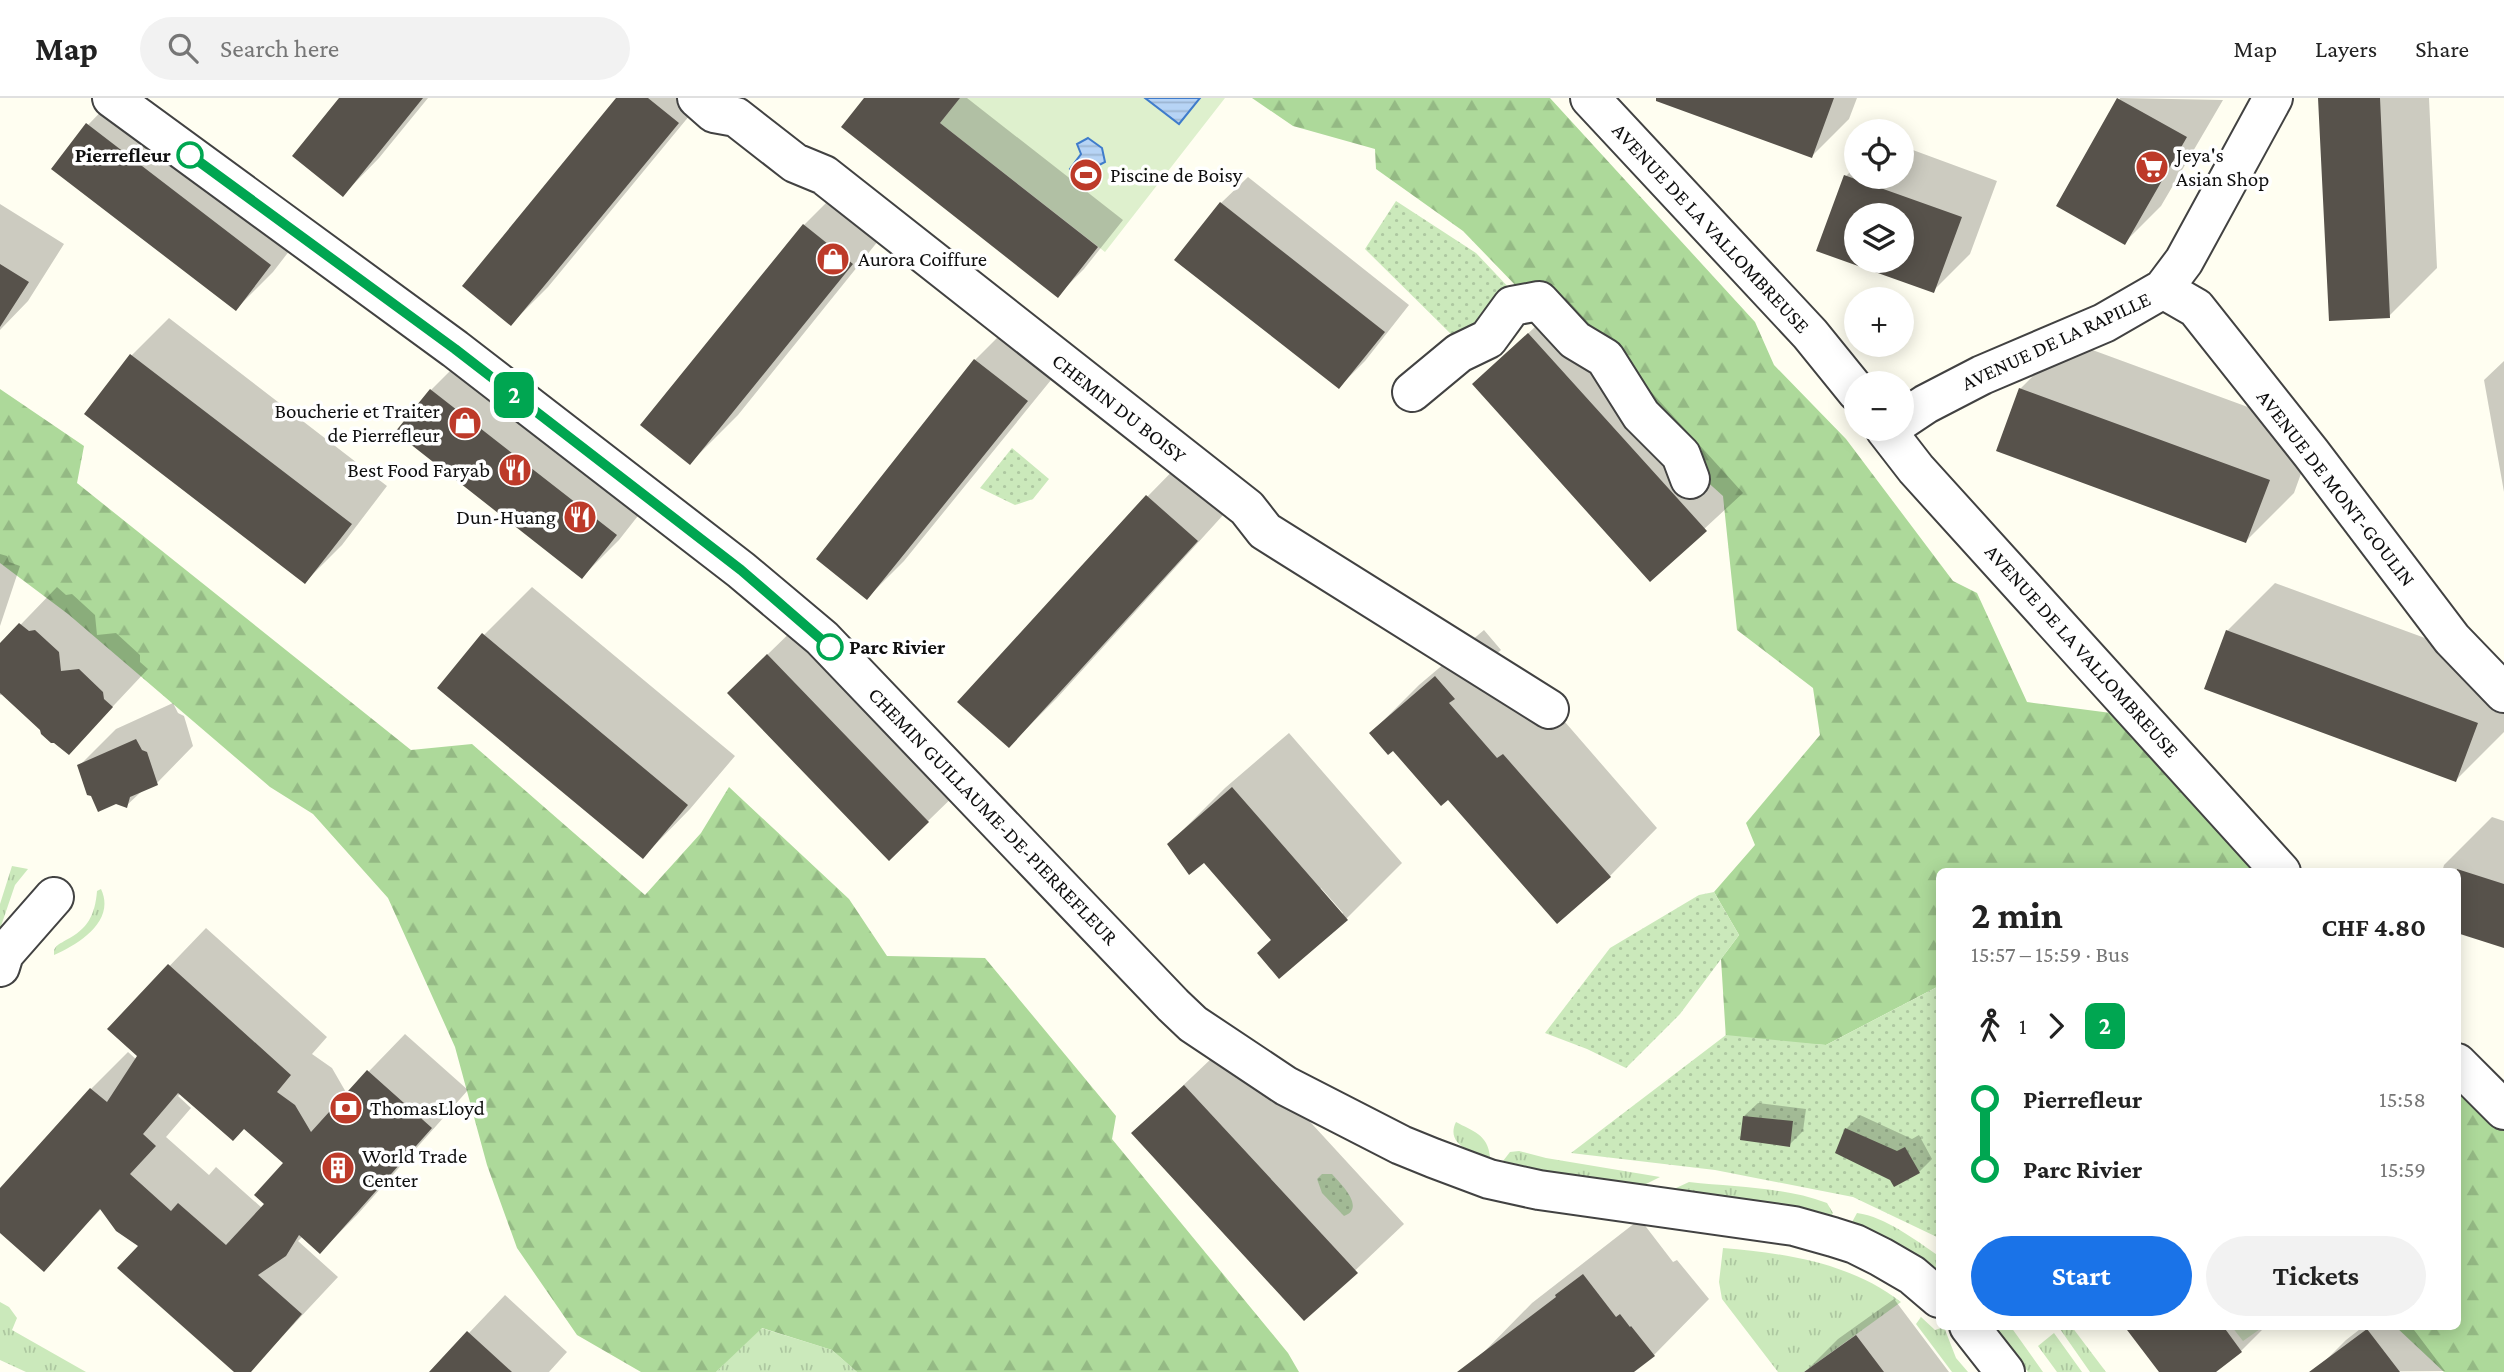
<!DOCTYPE html>
<meta charset="utf-8">
<style>
body{margin:0;font-family:"Crimson Pro",serif;background:#f2f2f2;color:#222;height:100vh;display:flex;flex-direction:column;font-size:26px;white-space:nowrap}
*{box-sizing:border-box;margin:0}
p{font-size:23px;color:#767676}
.icon{flex:none;width:38px;height:38px;fill:none;stroke:currentColor;stroke-width:2;stroke-linecap:round;stroke-linejoin:round}
.map{position:relative;flex:1;overflow:hidden}
.drawer{position:absolute;left:1936px;top:770px;width:525px;height:462px;display:flex;flex-direction:column;background:#fff;border-radius:10px;box-shadow:0 4px 18px #0003}
.drawer>*{flex:none}
.badge{padding:0 14px;border-radius:10px;font-size:24px;line-height:46px}
.buttons{position:absolute;left:1844px;top:21px;display:grid;gap:14px}
.buttons a{display:grid;place-items:center;width:70px;height:70px;border-radius:50%;background:#fff;box-shadow:0 4px 18px #0003;font-size:35px}
.map>.badge{position:absolute;translate:-50% -50%;box-shadow:0 0 0 4px #fff}
.legs{display:flex;align-items:center;gap:10px;height:77px;padding:0 35px;font-size:23px}
.legs p{margin-inline-start:auto}
.headline{display:flex;align-items:center;justify-content:space-between;height:119px;padding:0 35px}
h1{font-size:38px;font-weight:700;line-height:52px}
.primary-button{display:flex;gap:14px;margin-top:auto;padding:14px 35px}
.primary-button a{flex:1;height:80px;border-radius:42px;background:#1a73e8;color:#fff;font-size:28px;font-weight:700;line-height:80px;text-align:center}
.primary-button a+a{background:#f2f2f2;color:#222}
ul{padding:0 35px;list-style:none}
li{display:flex;align-items:center;gap:24px;height:70px;font-size:26px}
li i{display:grid;place-items:center;width:10px;height:100%;margin:0 9px;background:currentColor}
li i::after{content:'';width:18px;height:18px;margin:-9px;border:5px solid;border-radius:50%;background:#fff}
li p{margin-inline-start:auto}
li:first-child i{background:linear-gradient(#0000 50%,currentColor 0)}
li:last-child i{background:linear-gradient(currentColor 50%,#0000 0)}
header{display:flex;align-items:center;gap:42px;box-sizing:border-box;height:98px;padding:0 35px;background:#fff;border-bottom:2px solid #e0e0e0}
header strong{font-size:33px}
nav{display:flex;gap:38px;margin-inline-start:auto;font-size:24px}
.search{width:490px;height:63px;background:#f2f2f2;display:flex;align-items:center;gap:18px;box-sizing:border-box;padding:0 24px;border-radius:38px;color:#767676;font-size:26px}
.map>svg:first-child{display:block}
.grass{fill:url(#grass-tufts)}
.forest{fill:url(#forest-firs)}
.park{fill:url(#park-dots)}
.pitch{fill:#def0cd}
.water{fill:url(#water-rules);stroke:#3f7ccb;stroke-width:2}
.shadow{fill:#0003;fill-rule:evenodd}
.building{fill:#57524b;fill-rule:evenodd}
.lines{fill:none;stroke-linecap:round;stroke-linejoin:round}
.minor-casing{stroke:#424242;stroke-width:42}
.minor{stroke:#fff;stroke-width:38}
.line-1-casing{stroke:#fff;stroke-width:16}
.line-1{stroke:#00a651;stroke-width:10}
.stop-1-dot{fill:#fff;stroke:#00a651;stroke-width:3.5}
.labels{text-anchor:middle;stroke-width:7;stroke-linejoin:round;paint-order:stroke}
.stop-label{font-size:21px;font-weight:bold;fill:#0f0f0f;stroke:#fff;text-anchor:end}
.poi-label{font-size:21px;fill:#0f0f0f;stroke:#fff;text-anchor:start}
.street-label{font-size:21px;fill:#0f0f0f;stroke:#fff}
</style>
<header>
<strong>Map</strong>
<div class="search"><svg class="icon" aria-label="search" viewBox="0 0 24 24"><circle cx="10" cy="10" r="6"/><path d="M15 15l6 6"/></svg>Search here</div>
<nav><a>Map</a><a>Layers</a><a>Share</a></nav>
</header>
<div class="map">
<svg width="2504" height="1274" viewBox="0 0 2504 1274">
<defs>
<pattern id="grass-tufts" width="24" height="20" patternUnits="userSpaceOnUse" patternTransform="scale(1.75)"><rect width="24" height="20" fill="#cbe9bb"/><path d="M3 7l-1-3M5 7V3M7 7l1-3M15 17l-1-3M17 17v-4M19 17l1-3" fill="none" stroke="#adc7a0"/></pattern>
<pattern id="forest-firs" width="22" height="20" patternUnits="userSpaceOnUse" patternTransform="scale(1.75)"><rect width="22" height="20" fill="#add99a"/><path d="M5 1l3.5 6h-7zM16 11l3.5 6h-7z" fill="#94b984"/></pattern>
<pattern id="park-dots" width="8" height="8" patternUnits="userSpaceOnUse" patternTransform="scale(1.75)"><rect width="8" height="8" fill="#cbe9bb"/><path d="M2 2h.1M6 6h.1" fill="none" stroke="#adc7a0" stroke-width="1.8" stroke-linecap="round"/></pattern>
<pattern id="water-rules" width="6" height="5" patternUnits="userSpaceOnUse" patternTransform="scale(1.75)"><rect width="6" height="5" fill="#b7d4f5"/><path d="M0 2.5h6" fill="none" stroke="#9cb5d1"/></pattern>
</defs>
<rect width="100%" height="100%" fill="#fffef1"/>
<path class="grass" d="M 12,768 L 28,771 L 15,787 L 0,831 L 0,806 Z
M 101,791 C 116,823 79,846 54,857 L 54,852 C 57,846 60,846 66,842 C 88,831 95,817 97,793 Z
M 1456,1024 C 1472,1033 1488,1036 1490,1059 C 1472,1055 1445,1046 1456,1024 Z
M 1519,1053 L 1546,1060 L 1660,1079 L 1640,1089 L 1551,1074 L 1503,1063 L 1510,1054 Z
M 1689,1084 C 1735,1089 1784,1089 1827,1105 L 1833,1115 L 1831,1119 C 1780,1103 1727,1100 1674,1094 L 1674,1091 Z
M 1857,1115 C 1886,1119 1915,1142 1939,1158 L 1939,1173 L 1910,1153 L 1851,1126 Z
M 1723,1150 C 1784,1155 1851,1165 1901,1204 L 1804,1274 L 1778,1274 L 1722,1201 L 1719,1184 Z
M 0,1204 L 9,1209 L 17,1220 L 12,1232 L 86,1274 L 26,1274 L 0,1262 Z
M 1921,1219 L 1935,1232 L 1944,1229 L 1956,1260 L 1968,1274 L 1952,1274 L 1916,1226 Z
M 1995,1229 L 2011,1229 L 2043,1274 L 2028,1274 Z
M 2063,1229 L 2072,1229 L 2106,1274 L 2090,1274 L 2060,1231 Z
M 761,1230 L 832,1252 L 857,1274 L 716,1274 Z
M 2054,1235 L 2082,1274 L 2057,1274 L 2038,1248 Z"/>
<path class="forest" d="M 1252,0 L 1550,0 L 1755,224 L 1774,267 L 1846,341 L 1953,483 L 1977,495 L 2027,604 L 2111,615 L 2257,773 L 1939,774 L 1939,888 L 1826,947 L 1726,941 L 1721,861 L 1739,837 L 1714,794 L 1755,747 L 1746,725 L 1820,637 L 1813,590 L 1737,532 L 1723,398 L 1693,371 L 1463,133 L 1376,71 L 1375,51 L 1293,28 Z
M 0,291 L 84,348 L 77,385 L 411,652 L 472,646 L 645,797 L 701,735 L 729,689 L 849,801 L 887,858 L 985,860 L 1116,1018 L 1112,1041 L 1288,1255 L 1299,1274 L 857,1274 L 832,1252 L 762,1230 L 716,1274 L 641,1274 L 577,1237 L 517,1150 L 487,1067 L 455,949 L 388,800 L 313,716 L 270,689 L 68,516 L 0,465 Z
M 2457,989 L 2504,1030 L 2504,1274 L 2444,1274 L 2396,1229 L 2457,1228 Z"/>
<path class="park" d="M 1396,103 L 1476,155 L 1512,193 L 1456,241 L 1365,151 Z
M 1012,350 L 1049,381 L 1033,401 L 1015,407 L 980,390 Z
M 1714,794 L 1739,837 L 1680,916 L 1626,970 L 1587,951 L 1545,935 L 1610,850 L 1699,797 Z
M 1939,888 L 1939,1140 L 1853,1099 L 1715,1072 L 1571,1055 L 1726,937 L 1826,947 Z
M 1322,1076 L 1332,1076 C 1341,1086 1366,1110 1344,1118 L 1322,1095 L 1317,1081 Z"/>
<path class="pitch" d="M 960,0 L 1225,0 L 1105,154 L 940,25 Z
M 2232,1229 L 2263,1229 L 2243,1243 Z"/>
<path class="water" d="M 1145,0 L 1200,0 L 1179,26 Z
M 1088,40 L 1102,50 L 1105,64 L 1077,79 L 1070,71 L 1081,56 L 1077,46 Z"/>
<path class="shadow" d="M 114,0 L 307,130 L 273,174 L 236,211 L 88,27 Z
M 341,0 L 428,0 L 379,60 L 343,97 Z
M 619,0 L 704,0 L 548,189 L 511,226 Z
M 866,0 L 967,0 L 1123,122 L 1084,171 L 1058,197 Z
M 1703,0 L 1857,0 L 1849,21 L 1812,58 Z
M 2120,0 L 2223,2 L 2161,108 L 2124,145 L 2058,107 Z
M 2320,0 L 2429,0 L 2437,170 L 2389,218 Z
M 1902,48 L 1997,83 L 1970,156 L 1933,193 L 1819,152 L 1846,78 L 1857,67 L 1857,79 L 1902,79 ZM 1857,117 L 1902,117 L 1902,163 L 1857,163 Z
M 852,79 L 899,117 L 738,317 L 690,365 L 643,327 L 804,127 Z
M 1248,79 L 1409,207 L 1365,263 L 1339,289 L 1221,105 Z
M 0,106 L 64,146 L 28,203 L 0,232 Z
M 1566,200 L 1743,395 L 1650,481 L 1474,286 Z
M 169,220 L 387,388 L 342,447 L 305,484 L 87,315 L 132,257 Z
M 1012,225 L 1064,266 L 904,463 L 867,500 L 818,461 L 975,262 Z
M 2068,243 L 2316,334 L 2294,395 L 2246,443 L 2020,291 Z
M 468,255 L 652,400 L 619,442 L 582,479 L 431,292 Z
M 2504,263 L 2504,394 L 2484,282 Z
M 1195,350 L 1244,394 L 1057,600 L 1009,648 L 960,604 L 1148,398 Z
M 0,456 L 7,458 L 9,464 L 20,468 L 0,528 Z
M 2275,485 L 2504,569 L 2504,634 L 2456,682 L 2206,590 L 2227,533 Z
M 57,489 L 66,497 L 72,496 L 95,517 L 97,537 L 116,535 L 140,557 L 140,564 L 148,571 L 69,655 L 4,596 L 0,597 L 0,548 Z
M 532,489 L 735,658 L 690,711 L 643,759 L 484,537 Z
M 805,520 L 965,687 L 928,723 L 766,558 Z
M 1484,532 L 1501,552 L 1496,556 L 1552,609 L 1657,730 L 1610,778 L 1448,700 L 1393,651 L 1371,635 L 1419,587 Z
M 173,605 L 178,615 L 184,618 L 193,648 L 157,685 L 143,692 L 126,708 L 92,697 L 79,668 L 116,631 Z
M 1289,635 L 1402,765 L 1346,821 L 1273,842 L 1204,763 L 1169,746 L 1225,690 ZM 1321,790 L 1343,815 L 1341,817 L 1319,792 Z
M 2492,719 L 2504,723 L 2504,848 L 2457,833 L 2457,774 L 2442,774 L 2444,767 Z
M 206,830 L 327,939 L 312,956 L 332,970 L 347,996 L 405,936 L 468,992 L 357,1117 L 320,1154 L 303,1138 L 298,1143 L 338,1179 L 249,1274 L 237,1274 L 140,1148 L 102,1110 L 43,1171 L 0,1133 L 0,1093 L 91,991 L 128,954 L 137,962 L 139,958 L 109,931 ZM 181,995 L 244,1029 L 286,1065 L 262,1110 L 216,1069 L 209,1077 L 166,1039 L 191,1010 L 178,998 Z
M 1233,940 L 1404,1126 L 1304,1221 L 1133,1035 Z
M 1758,1005 L 1806,1011 L 1803,1033 L 1789,1047 L 1744,1018 Z
M 1860,1017 L 1912,1041 L 1919,1037 L 1932,1061 L 1919,1074 L 1846,1031 Z
M 1640,1121 L 1673,1164 L 1677,1162 L 1709,1201 L 1654,1257 L 1631,1274 L 1487,1274 L 1477,1261 L 1532,1205 Z
M 505,1197 L 567,1254 L 549,1274 L 432,1274 Z
M 1894,1201 L 1949,1274 L 1805,1274 L 1838,1241 Z
M 2126,1228 L 2266,1228 L 2241,1253 L 2213,1274 L 2161,1274 Z
M 2364,1228 L 2411,1228 L 2445,1273 L 2324,1274 L 2320,1268 L 2346,1242 Z"/>
<path class="building" d="M 339,0 L 423,0 L 343,99 L 292,58 Z
M 616,0 L 648,0 L 679,25 L 511,228 L 462,188 Z
M 864,0 L 960,0 L 940,25 L 1098,149 L 1058,200 L 841,29 Z
M 1656,0 L 1834,0 L 1812,60 L 1656,3 Z
M 2117,0 L 2187,39 L 2125,147 L 2056,108 Z
M 2318,0 L 2380,0 L 2390,220 L 2329,223 Z
M 86,25 L 271,167 L 236,213 L 51,71 Z
M 1844,77 L 1962,119 L 1934,195 L 1816,153 ZM 1857,117 L 1902,117 L 1902,163 L 1857,163 Z
M 1220,104 L 1385,234 L 1339,291 L 1174,162 Z
M 803,126 L 853,166 L 690,367 L 640,327 Z
M 0,166 L 29,184 L 0,229 Z
M 1528,235 L 1707,433 L 1650,484 L 1472,286 Z
M 130,256 L 352,426 L 305,486 L 84,316 Z
M 974,261 L 1028,303 L 867,502 L 816,461 Z
M 2019,290 L 2270,382 L 2246,445 L 1996,353 Z
M 430,291 L 617,437 L 582,481 L 395,334 Z
M 1146,397 L 1198,443 L 1009,650 L 957,604 Z
M 19,525 L 29,533 L 35,532 L 59,554 L 61,573 L 79,571 L 103,594 L 104,601 L 113,609 L 69,657 L 54,645 L 51,645 L 41,636 L 40,632 L 0,595 L 0,545 Z
M 2226,532 L 2478,625 L 2456,684 L 2204,591 Z
M 482,535 L 688,707 L 643,761 L 437,590 Z
M 767,556 L 929,724 L 889,763 L 727,595 Z
M 1435,578 L 1455,601 L 1449,605 L 1497,660 L 1503,656 L 1611,779 L 1557,826 L 1448,702 L 1441,708 L 1393,653 L 1388,657 L 1369,635 Z
M 136,641 L 142,652 L 147,654 L 158,687 L 130,699 L 127,710 L 116,706 L 98,714 L 91,698 L 87,697 L 77,667 Z
M 1232,689 L 1348,822 L 1279,881 L 1257,855 L 1271,842 L 1204,765 L 1189,777 L 1167,746 Z
M 2457,771 L 2504,786 L 2504,850 L 2457,835 Z
M 168,866 L 291,977 L 277,994 L 295,1007 L 311,1034 L 367,972 L 432,1030 L 320,1156 L 299,1137 L 286,1158 L 258,1177 L 302,1216 L 251,1274 L 234,1274 L 117,1170 L 138,1148 L 116,1133 L 100,1111 L 44,1174 L 0,1135 L 0,1090 L 90,990 L 107,1004 L 137,958 L 107,931 ZM 178,995 L 233,1043 L 244,1031 L 283,1065 L 254,1097 L 264,1106 L 226,1147 L 178,1105 L 171,1113 L 130,1076 L 156,1048 L 143,1036 Z
M 1184,987 L 1358,1175 L 1304,1223 L 1131,1035 Z
M 1743,1018 L 1793,1023 L 1790,1049 L 1740,1042 Z
M 1845,1030 L 1897,1053 L 1905,1049 L 1920,1075 L 1894,1089 L 1890,1082 L 1835,1055 Z
M 1583,1176 L 1616,1219 L 1620,1216 L 1630,1229 L 1631,1228 L 1655,1258 L 1634,1274 L 1457,1274 L 1556,1199 L 1555,1197 Z
M 2124,1228 L 2223,1228 L 2242,1254 L 2216,1274 L 2159,1274 Z
M 2367,1231 L 2400,1274 L 2309,1274 Z
M 467,1233 L 512,1274 L 429,1274 Z
M 1856,1237 L 1884,1274 L 1804,1274 Z"/>
<g class="lines">
<defs>
<path id="minor" d="M 112,0 L 455,251 L 741,472 L 822,540 L 1173,907 L 1193,926 L 1286,988 L 1401,1047 L 1433,1060 L 1489,1081 L 1539,1092 L 1794,1128 L 1833,1139 L 1855,1146 L 1881,1159 L 1912,1177 L 1939,1200
M 697,0 L 714,15 L 736,19 L 795,65 L 824,77 L 1247,410 L 1265,433 L 1549,611
M 1590,0 L 1810,236 L 1857,294
M 2163,191 L 2196,210 L 2311,355 L 2452,541 L 2504,595
M 1412,294 L 1459,255 L 1488,241 L 1512,208 L 1539,203 L 1575,242 L 1605,260 L 1641,317 L 1681,357 L 1690,381
M 1902,322 L 1926,306 L 1982,277 L 2104,225 L 2163,191 L 2184,163 L 2273,0
M 1885,331 L 1916,371 L 2281,774
M 0,869 L 4,856 L 54,799
M 2457,965 L 2504,1012
M 1969,1228 L 2005,1274"/>
</defs>
<use href="#minor" class="minor-casing"/>
<use href="#minor" class="minor"/>
</g>
<g class="lines">
<defs>
<path id="line-1" d="M 190,57 L 455,251 L 741,472 L 830,549"/>
</defs>
<use href="#line-1" class="line-1-casing"/>
<use href="#line-1" class="line-1"/>
</g>
<defs>
<symbol id="supermarket-disc" viewBox="-11 -11 22 22"><circle r="9.5" fill="#bd3a29" stroke="#fff"/><path d="M-6-5.5h2.5l.6 2H6L4.5 2H-2.5L-4.4-4H-6ZM-1.5 3.2a1.3 1.3 0 1 0 .1 0ZM3 3.2a1.3 1.3 0 1 0 .1 0Z" fill="#fff"/></symbol>
<symbol id="stadium-disc" viewBox="-11 -11 22 22"><circle r="9.5" fill="#bd3a29" stroke="#fff"/><path d="M0-5a6.5 5 0 1 0 0 10a6.5 5 0 1 0 0-10ZM-3.5-1.8h7v3.6h-7Z" fill="#fff"/></symbol>
<symbol id="shop-disc" viewBox="-11 -11 22 22"><circle r="9.5" fill="#bd3a29" stroke="#fff"/><path d="M-5-2.5h2.3a2.7 3.5 0 0 1 5.4 0H5L5.5 6h-11ZM-1.5-2.5h3a1.5 2.3 0 0 0-3 0Z" fill="#fff"/></symbol>
<symbol id="restaurant-disc" viewBox="-11 -11 22 22"><circle r="9.5" fill="#bd3a29" stroke="#fff"/><path d="M-5-6h1v4h1v-4h1v4h1v-4h1v5L-1.5 .5V6h-2V.5L-5-1ZM5-6V6H3V1.5H1.5Q1.5-4 5-6Z" fill="#fff"/></symbol>
<symbol id="bank-disc" viewBox="-11 -11 22 22"><circle r="9.5" fill="#bd3a29" stroke="#fff"/><path d="M-6-4H6V4H-6ZM0-2.3a2.3 2.3 0 1 0 0 4.6a2.3 2.3 0 1 0 0-4.6Z" fill="#fff"/></symbol>
<symbol id="building-disc" viewBox="-11 -11 22 22"><circle r="9.5" fill="#bd3a29" stroke="#fff"/><path d="M-4-6H4V6H1V3H-1V6H-4ZM-2.5-4.3h1.7v1.8h-1.7ZM.8-4.3h1.7v1.8H.8ZM-2.5-1h1.7V.8h-1.7ZM.8-1h1.7V.8H.8Z" fill="#fff"/></symbol>
</defs>
<g fill-rule="evenodd">
<use href="#supermarket-disc" x="2133" y="50" width="38" height="38"/>
<use href="#stadium-disc" x="1067" y="58" width="38" height="38"/>
<use href="#shop-disc" x="814" y="142" width="38" height="38"/>
<use href="#shop-disc" x="446" y="306" width="38" height="38"/>
<use href="#restaurant-disc" x="496" y="353" width="38" height="38"/>
<use href="#restaurant-disc" x="561" y="400" width="38" height="38"/>
<use href="#bank-disc" x="327" y="991" width="38" height="38"/>
<use href="#building-disc" x="319" y="1051" width="38" height="38"/>
</g>
<g class="stop-1-dot">
<circle cx="190" cy="57" r="12"/>
<circle cx="830" cy="549" r="12"/>
</g>
<g class="labels">
<g class="stop-label">
<text x="171" y="64">Pierrefleur</text>
<text x="849" y="556" text-anchor="start">Parc Rivier</text>
</g>
<g class="poi-label">
<text x="2176" y="64">Jeya's<tspan x="2176" dy="24">Asian Shop</tspan></text>
<text x="1110" y="84">Piscine de Boisy</text>
<text x="858" y="168">Aurora Coiffure</text>
<text x="440" y="320" text-anchor="end">Boucherie et Traiter<tspan x="440" dy="24">de Pierrefleur</tspan></text>
<text x="490" y="379" text-anchor="end">Best Food Faryab</text>
<text x="556" y="426" text-anchor="end">Dun-Huang</text>
<text x="370" y="1017">ThomasLloyd</text>
<text x="362" y="1065">World Trade<tspan x="362" dy="24">Center</tspan></text>
</g>
<g class="street-label">
<text transform="translate(1711 130) rotate(47)" y="7">AVENUE DE LA VALLOMBREUSE</text>
<text transform="translate(2056 243) rotate(-25)" y="7">AVENUE DE LA RAPILLE</text>
<text transform="translate(1119 310) rotate(38)" y="7">CHEMIN DU BOISY</text>
<text transform="translate(2336 390) rotate(52)" y="7">AVENUE DE MONT-GOULIN</text>
<text transform="translate(2082 553) rotate(48)" y="7">AVENUE DE LA VALLOMBREUSE</text>
<text transform="translate(993 718) rotate(46)" y="7">CHEMIN GUILLAUME-DE-PIERREFLEUR</text>
</g>
</g>
</svg>
<div class="buttons">
<a><svg class="icon" aria-label="locate" viewBox="0 0 24 24"><circle cx="12" cy="12" r="6"/><path d="M12 2v4M12 18v4M2 12h4M18 12h4"/></svg></a>
<a><svg class="icon" aria-label="layers" viewBox="0 0 24 24"><path d="M12 4l9 5-9 5-9-5zM3 14l9 5 9-5"/></svg></a>
<a>+</a>
<a>−</a>
</div>
<b class="badge" style="left:514px;top:297px;background:#00a651;color:#fff">2</b>
<section class="drawer">
<div class="headline"><div><h1>2 min</h1><p>15:57 – 15:59 · Bus</p></div><b>CHF 4.80</b></div>
<div class="legs"><svg class="icon" aria-label="walk" viewBox="0 0 24 24"><circle cx="13" cy="4" r="2"/><path d="M13 8l-2 6 4 7M11 14l-3 7M7 12l3-4h3l4 4"/></svg>1<svg class="icon" aria-label="forward" viewBox="0 0 24 24"><path d="M9 5l7 7-7 7"/></svg><b class="badge" style="background:#00a651;color:#fff">2</b></div>
<ul>
<li><i style="color:#00a651"></i><b>Pierrefleur</b><p>15:58</p></li>
<li><i style="color:#00a651"></i><b>Parc Rivier</b><p>15:59</p></li>
</ul>
<div class="primary-button"><a>Start</a><a>Tickets</a></div>
</section>
</div>
